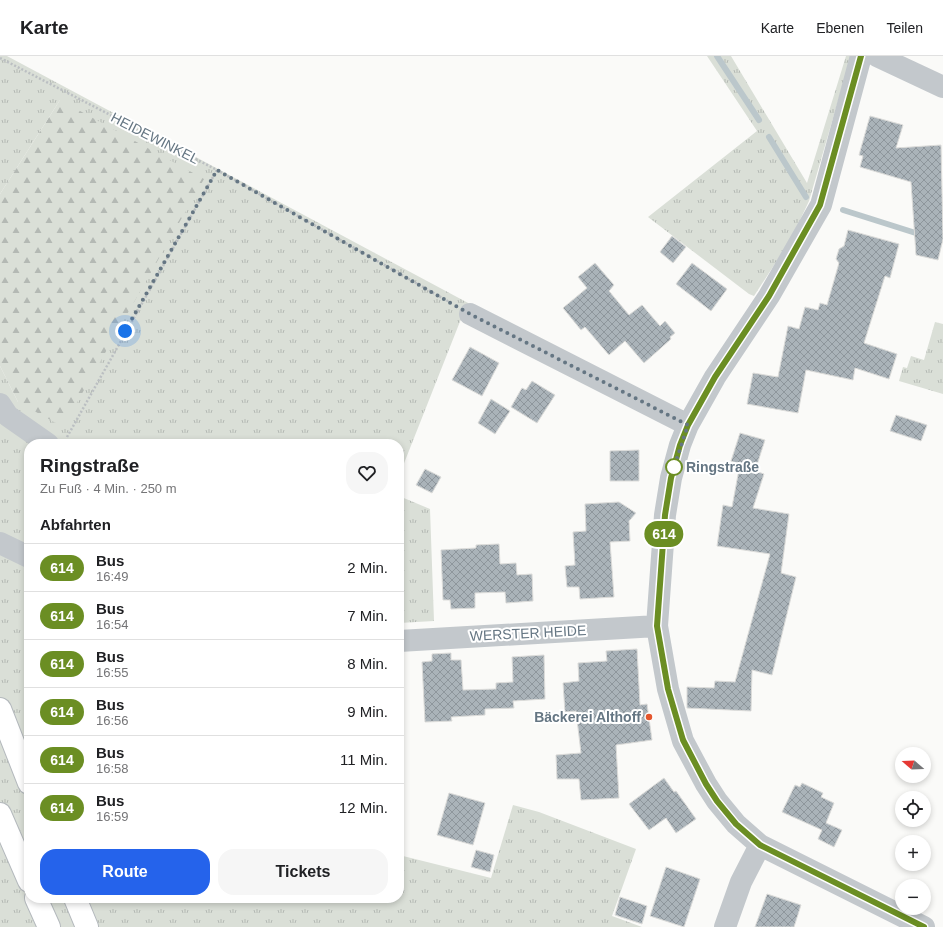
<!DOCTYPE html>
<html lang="de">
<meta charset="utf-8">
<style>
body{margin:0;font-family:Helvetica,sans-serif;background:#f6f6f6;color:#202124;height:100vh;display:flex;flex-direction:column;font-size:15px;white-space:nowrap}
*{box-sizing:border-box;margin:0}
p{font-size:13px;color:#757577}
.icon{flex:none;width:22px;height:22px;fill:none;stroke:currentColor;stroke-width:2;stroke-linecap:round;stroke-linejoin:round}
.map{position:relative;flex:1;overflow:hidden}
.side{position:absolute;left:24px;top:383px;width:380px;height:464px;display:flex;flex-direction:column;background:#fff;border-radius:16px;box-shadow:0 2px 6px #0003}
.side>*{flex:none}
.badge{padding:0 8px;border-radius:13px;font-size:14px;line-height:26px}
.needle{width:26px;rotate:289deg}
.controls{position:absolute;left:895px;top:691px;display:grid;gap:8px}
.controls a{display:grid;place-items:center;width:36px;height:36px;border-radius:50%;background:#fff;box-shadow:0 2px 6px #0003;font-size:20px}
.you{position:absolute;width:20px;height:20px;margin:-10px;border:3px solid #fff;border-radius:50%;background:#1a73e8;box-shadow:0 0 0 6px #1a73e833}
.map>.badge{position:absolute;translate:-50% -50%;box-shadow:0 0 0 2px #fff}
h2{padding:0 16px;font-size:15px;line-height:36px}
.round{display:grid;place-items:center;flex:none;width:42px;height:42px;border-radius:16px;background:#f6f6f6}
.head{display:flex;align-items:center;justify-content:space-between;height:68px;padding:0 16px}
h1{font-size:19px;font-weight:600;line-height:30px}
.action{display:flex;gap:8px;margin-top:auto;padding:8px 16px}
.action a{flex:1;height:46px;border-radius:16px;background:#2563eb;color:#fff;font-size:16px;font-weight:600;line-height:46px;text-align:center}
.action a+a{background:#f6f6f6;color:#202124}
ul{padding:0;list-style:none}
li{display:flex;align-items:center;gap:12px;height:48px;padding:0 16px;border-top:1px solid #e0e0e0}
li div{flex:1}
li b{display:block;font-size:15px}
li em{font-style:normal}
li .badge{min-width:44px;font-weight:700;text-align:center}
header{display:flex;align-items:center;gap:24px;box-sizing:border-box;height:56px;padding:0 20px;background:#fff;border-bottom:1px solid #e0e0e0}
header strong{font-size:19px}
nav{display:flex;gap:22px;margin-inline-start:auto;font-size:14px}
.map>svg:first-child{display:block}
.grass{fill:url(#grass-tufts)}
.forest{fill:url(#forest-firs)}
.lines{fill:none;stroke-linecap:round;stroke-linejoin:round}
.stream{stroke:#bbc7cb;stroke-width:6}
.building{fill:url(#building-cross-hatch);stroke:#dcdcda}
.motorway-casing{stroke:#b4b9bd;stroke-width:24}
.path{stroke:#bbbfc2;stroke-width:2.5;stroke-dasharray:2 2;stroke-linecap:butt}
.minor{stroke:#c3c8cc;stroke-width:22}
.motorway{stroke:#fff;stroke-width:22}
.line-casing{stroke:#fff;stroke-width:9}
.line{stroke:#6b8e23;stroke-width:6}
.walk{stroke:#657683;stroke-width:4;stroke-dasharray:0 7.2}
.stop-dot{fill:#fff;stroke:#6b8e23;stroke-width:2}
.poi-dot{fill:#e4572e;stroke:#fff;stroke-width:1.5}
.labels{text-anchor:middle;stroke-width:4;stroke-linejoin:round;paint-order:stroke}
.street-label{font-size:14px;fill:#657683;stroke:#fff}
.stop-label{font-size:14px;font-weight:bold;fill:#657683;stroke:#fff;text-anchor:start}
.poi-label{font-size:14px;font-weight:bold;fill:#657683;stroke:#fff;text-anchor:end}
</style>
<header>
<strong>Karte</strong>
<nav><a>Karte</a><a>Ebenen</a><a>Teilen</a></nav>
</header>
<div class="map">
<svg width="943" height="871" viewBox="0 0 943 871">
<defs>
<pattern id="grass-tufts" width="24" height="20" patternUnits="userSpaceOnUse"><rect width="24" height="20" fill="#dadfd7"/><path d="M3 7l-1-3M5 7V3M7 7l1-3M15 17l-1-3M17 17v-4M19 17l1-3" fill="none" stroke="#b4b9b4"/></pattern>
<pattern id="forest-firs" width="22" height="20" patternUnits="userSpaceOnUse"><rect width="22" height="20" fill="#dadfd7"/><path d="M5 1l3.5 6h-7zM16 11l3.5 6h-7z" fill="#b4b9b4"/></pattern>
<pattern id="building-cross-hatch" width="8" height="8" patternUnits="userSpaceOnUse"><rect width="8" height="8" fill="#aab3b9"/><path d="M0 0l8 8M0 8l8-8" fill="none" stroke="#8e969c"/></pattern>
</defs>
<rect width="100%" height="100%" fill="#fafaf8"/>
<path class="grass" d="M 0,0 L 7,0 L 470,248 L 461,263 L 399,420 L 399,388 L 29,388 L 29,842 L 399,842 L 399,799 L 491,822 L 513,749 L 539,756 L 636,793 L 612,860 L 642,871 L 0,871 L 0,310 L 18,346 L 60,44 L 0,138 Z
M 707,0 L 731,0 L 807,127 L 846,0 L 851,0 L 809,145 L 791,183 L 754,240 L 749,238 L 648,161 L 757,75 Z
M 935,266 L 943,268 L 943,338 L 899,325 L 903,311 L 907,312 L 911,300 L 924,304 Z
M 399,440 L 430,453 L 434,565 L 399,567 Z"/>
<path class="forest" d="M 60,44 L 204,123 L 63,371 L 18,346 L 0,310 L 0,138 Z"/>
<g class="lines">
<path class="stream" d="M 717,0 L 759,64
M 769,81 L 806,141
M 843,154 L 922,179"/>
</g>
<path class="building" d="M 870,60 L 903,69 L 896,92 L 941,89 L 943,183 L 938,204 L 916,199 L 911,126 L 860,111 L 863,100 L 859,99 Z
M 848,174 L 899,188 L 890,222 L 885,220 L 864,287 L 897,298 L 889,323 L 855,312 L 853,324 L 806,314 L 798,357 L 747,348 L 753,317 L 778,321 L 788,270 L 799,273 L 805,251 L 818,254 L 820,247 L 827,249 L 839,207 L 836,203 L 839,193 L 844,190 Z
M 672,180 L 686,191 L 673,207 L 660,196 Z
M 595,207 L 614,229 L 609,235 L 629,259 L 642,249 L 660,270 L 665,265 L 675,277 L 670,281 L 671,283 L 644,307 L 625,285 L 609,299 L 585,271 L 581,274 L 563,252 L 587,232 L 578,221 Z
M 692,207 L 727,233 L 711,255 L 676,228 Z
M 470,291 L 499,307 L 482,340 L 452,324 Z
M 532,325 L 555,339 L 537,367 L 511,351 L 522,332 L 526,334 Z
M 491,343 L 510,355 L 495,378 L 478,367 Z
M 896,359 L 927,369 L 921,385 L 890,375 Z
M 740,377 L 765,384 L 755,415 L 764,418 L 753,452 L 789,458 L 781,517 L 796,521 L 772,619 L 752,614 L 751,655 L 687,652 L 687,631 L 714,632 L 715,625 L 735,626 L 770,498 L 717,490 L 723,449 L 732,451 L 740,408 L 731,405 Z
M 639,394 L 639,425 L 610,425 L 610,395 Z
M 425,413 L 441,421 L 432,437 L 416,429 Z
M 619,446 L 636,457 L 629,465 L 630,485 L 610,486 L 614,541 L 580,543 L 579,531 L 567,531 L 565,510 L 575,509 L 573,476 L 586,475 L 585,448 Z
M 499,488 L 500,508 L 516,507 L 517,519 L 532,518 L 533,545 L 506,547 L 505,536 L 475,537 L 475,552 L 451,553 L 450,544 L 443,544 L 441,494 L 476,492 L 476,489 Z
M 637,593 L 640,649 L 647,648 L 652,684 L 616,689 L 619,742 L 581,744 L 579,723 L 557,723 L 556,699 L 581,697 L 576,655 L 565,656 L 563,627 L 579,625 L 578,607 L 607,605 L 606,595 Z
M 451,597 L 451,604 L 461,604 L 463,634 L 496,633 L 496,627 L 513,626 L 512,601 L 544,599 L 545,643 L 513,645 L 514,652 L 485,653 L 485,659 L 451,661 L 452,665 L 425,666 L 422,606 L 432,605 L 432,598 Z
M 664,722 L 674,736 L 676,735 L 696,763 L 676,777 L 666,762 L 649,774 L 629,748 Z
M 802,727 L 823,737 L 821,741 L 834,747 L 826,767 L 842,774 L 834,791 L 818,783 L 822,774 L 782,756 L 795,729 L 800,731 Z
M 449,737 L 485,747 L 473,789 L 437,779 Z
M 476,794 L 494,799 L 490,816 L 471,811 Z
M 666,811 L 700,823 L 684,871 L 650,860 Z
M 767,838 L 801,849 L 794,871 L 755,871 Z
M 620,841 L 647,850 L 642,868 L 615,859 Z"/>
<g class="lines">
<defs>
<path id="motorway" d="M 0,653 L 29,727
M 0,758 L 29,825
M 36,842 L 49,871
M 75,842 L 87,871"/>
</defs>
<use href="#motorway" class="motorway-casing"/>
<path class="path" d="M 0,2 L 217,114 L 453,248
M 67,381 L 217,114"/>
<path class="minor" d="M 861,0 L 821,149 L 769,240 L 715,321 L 688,369 L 680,389 L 671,422 L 665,459 L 657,570 L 668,633 L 683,685 L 706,728 L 717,745 L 736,768 L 760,789 L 924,871
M 877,0 L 943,31
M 470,258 L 688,369
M 0,348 L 8,360 L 48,388
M 0,487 L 29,501
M 399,585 L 657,570
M 725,871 L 741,826 L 760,789"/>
<use href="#motorway" class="motorway"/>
</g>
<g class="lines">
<defs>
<path id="line" d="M 861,0 L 820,149 L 769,240 L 715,321 L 688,369 L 680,389 L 671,422 L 665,459 L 657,570 L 668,633 L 683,684 L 706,728 L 717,745 L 736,768 L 760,789 L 924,871"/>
</defs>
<use href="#line" class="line-casing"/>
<use href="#line" class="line"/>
<path class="walk" d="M 125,275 L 217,114 L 470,258 L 688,369 L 674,411"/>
</g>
<circle class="stop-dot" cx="674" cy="411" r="8"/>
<circle class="poi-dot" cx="649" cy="661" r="4"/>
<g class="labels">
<g class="street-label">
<text transform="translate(155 82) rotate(27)" y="5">HEIDEWINKEL</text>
<text transform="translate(528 577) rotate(-3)" y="5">WERSTER HEIDE</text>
</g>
<g class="stop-label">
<text x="686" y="416">Ringstraße</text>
</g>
<g class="poi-label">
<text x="641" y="666">Bäckerei Althoff</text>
</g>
</g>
</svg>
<div class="controls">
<a><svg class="needle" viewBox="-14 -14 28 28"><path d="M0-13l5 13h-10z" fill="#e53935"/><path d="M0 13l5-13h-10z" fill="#757577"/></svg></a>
<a><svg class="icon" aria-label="locate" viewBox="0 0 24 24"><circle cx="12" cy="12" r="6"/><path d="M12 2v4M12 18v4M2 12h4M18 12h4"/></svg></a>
<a>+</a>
<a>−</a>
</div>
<div class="you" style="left:125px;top:275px"></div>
<b class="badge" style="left:664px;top:478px;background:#6b8e23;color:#fff">614</b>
<section class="side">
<div class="head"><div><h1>Ringstraße</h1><p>Zu Fuß · 4 Min. · 250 m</p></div><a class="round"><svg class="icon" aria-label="heart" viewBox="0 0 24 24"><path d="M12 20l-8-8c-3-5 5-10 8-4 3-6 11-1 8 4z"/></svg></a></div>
<h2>Abfahrten</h2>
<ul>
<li><span class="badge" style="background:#6b8e23;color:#fff">614</span><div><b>Bus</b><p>16:49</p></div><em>2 Min.</em></li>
<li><span class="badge" style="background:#6b8e23;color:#fff">614</span><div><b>Bus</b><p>16:54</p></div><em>7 Min.</em></li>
<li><span class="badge" style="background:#6b8e23;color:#fff">614</span><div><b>Bus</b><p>16:55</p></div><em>8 Min.</em></li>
<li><span class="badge" style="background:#6b8e23;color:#fff">614</span><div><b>Bus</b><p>16:56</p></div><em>9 Min.</em></li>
<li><span class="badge" style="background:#6b8e23;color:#fff">614</span><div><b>Bus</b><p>16:58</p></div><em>11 Min.</em></li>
<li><span class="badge" style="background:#6b8e23;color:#fff">614</span><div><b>Bus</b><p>16:59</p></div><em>12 Min.</em></li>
</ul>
<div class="action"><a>Route</a><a>Tickets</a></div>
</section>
</div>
